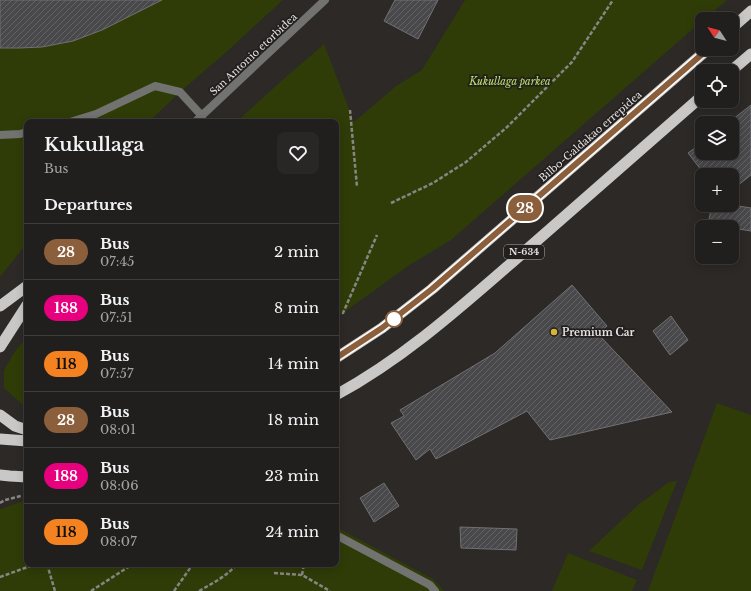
<!DOCTYPE html>
<meta charset="utf-8">
<style>
body{margin:0;font-family:"Libre Baskerville",serif;background:#292726;color:#f1f3f6;height:100vh;display:flex;flex-direction:column;font-size:15px;white-space:nowrap}
*{box-sizing:border-box;margin:0}
p{font-size:13px;color:#a2a2a4}
.icon{flex:none;width:22px;height:22px;fill:none;stroke:currentColor;stroke-width:2;stroke-linecap:round;stroke-linejoin:round}
.map{position:relative;flex:1;overflow:hidden}
.drawer{position:absolute;left:24px;top:119px;width:315px;height:448px;display:flex;flex-direction:column;background:#211f1d;border-radius:8px;box-shadow:0 2px 10px #0003,0 0 0 1px #3e3d3b}
.drawer>*{flex:none}
.badge{padding:0 8px;border-radius:13px;font-size:14px;line-height:26px}
.needle{width:26px;rotate:306deg}
.tools{position:absolute;left:695px;top:12px;display:grid;gap:8px}
.tools a{display:grid;place-items:center;width:44px;height:44px;border-radius:8px;background:#211f1d;box-shadow:0 2px 10px #0003,0 0 0 1px #3e3d3b;font-size:20px}
.map>.badge{position:absolute;translate:-50% -50%;box-shadow:0 0 0 2px #fff}
h2{padding:0 20px;font-size:15px;line-height:36px}
.round{display:grid;place-items:center;flex:none;width:42px;height:42px;border-radius:8px;background:#292726}
.head{display:flex;align-items:center;justify-content:space-between;height:68px;padding:0 20px}
h1{font-size:19px;font-weight:600;line-height:30px}
ul{padding:0;list-style:none}
li{display:flex;align-items:center;gap:12px;height:56px;padding:0 20px;border-top:1px solid #3e3d3b}
li div{flex:1}
li b{display:block;font-size:15px}
li em{font-style:normal}
li .badge{min-width:44px;font-weight:700;text-align:center}
.map>svg:first-child{display:block}
.green{fill:#2f3c08}
.building{fill:url(#building-hatch);stroke:#717174}
.lines{fill:none;stroke-linecap:round;stroke-linejoin:round}
.path{stroke:#888684;stroke-width:2.5;stroke-dasharray:4 2;stroke-linecap:butt}
.service{stroke:#727270;stroke-width:8}
.minor{stroke:#727270;stroke-width:8}
.trunk{stroke:#cac8c6;stroke-width:11}
.line-casing{stroke:#fff;stroke-width:9}
.line{stroke:#8b5e3c;stroke-width:6}
.stop-dot{fill:#fff;stroke:#8b5e3c;stroke-width:2}
.poi-dot{fill:#d5b535;stroke:#221f1e;stroke-width:1.5}
.labels{text-anchor:middle;stroke-width:3.5;stroke-linejoin:round;paint-order:stroke}
.shield{fill:#221f1e;stroke:#aba9a8;stroke-width:1}
.shield-label{font-size:9px;font-weight:bold;fill:#e6e4e3}
.street-label{font-size:10px;fill:#e6e4e3;stroke:#221f1e}
.park-label{font-size:10px;font-style:italic;fill:#bde268;stroke:#221f1e}
.poi-label{font-size:10px;font-weight:bold;fill:#e6e4e3;stroke:#221f1e;text-anchor:start}
</style>
<div class="map">
<svg width="751" height="591" viewBox="0 0 751 591">
<defs>
<pattern id="building-hatch" width="6" height="6" patternUnits="userSpaceOnUse"><rect width="6" height="6" fill="#49494c"/><path d="M-1 1l2-2M0 6l6-6M5 7l2-2" fill="none" stroke="#636366"/></pattern>
</defs>
<rect width="100%" height="100%" fill="#2c2927"/>
<path class="green" d="M 153,0 L 283,0 L 223,55 L 180,92 L 149,122 L 27,122 L 27,243 L 0,277 L 0,48 L 19,48 L 42,47 Z
M 465,0 L 727,0 L 705,19 L 702,19 L 702,21 L 451,240 L 408,266 L 336,318 L 336,122 L 236,122 L 288,75 L 324,44 L 354,122 L 396,86 L 422,70 Z
M 27,336 L 27,407 L 24,406 L 4,388 L 4,370 L 14,353 Z
M 717,403 L 751,415 L 751,591 L 648,591 Z
M 677,481 L 642,570 L 589,551 L 638,505 L 669,482 Z
M 24,501 L 27,502 L 27,564 L 336,564 L 336,527 L 433,579 L 444,591 L 0,591 L 0,509 Z
M 568,553 L 637,580 L 632,591 L 552,591 Z"/>
<path class="building" d="M 0,0 L 162,0 L 102,30 L 73,41 L 42,47 L 19,48 L 0,48 Z
M 395,0 L 438,0 L 418,39 L 384,21 Z
M 751,105 L 751,175 L 732,190 L 732,175 L 705,175 L 688,153 L 702,143 L 702,153 L 732,153 L 732,123 L 728,123 Z
M 712,205 L 732,205 L 751,208 L 751,231 L 732,228 L 732,227 L 708,224 Z
M 572,285 L 607,326 L 598,334 L 672,412 L 550,440 L 527,411 L 436,459 L 430,449 L 416,460 L 391,423 L 404,416 L 400,410 L 495,353 Z
M 671,316 L 688,340 L 670,355 L 653,331 Z
M 384,483 L 399,506 L 374,522 L 360,498 Z
M 460,527 L 517,529 L 516,550 L 461,548 Z"/>
<g class="lines">
<path class="path" d="M 350,110 L 357,187
M 391,203 L 433,183 L 466,162 L 506,128 L 572,62 L 613,0
M 336,217 L 341,218
M 336,313 L 343,313 L 377,235
M 0,503 L 5,500 L 21,496
M 47,564 L 55,591
M 274,573 L 302,575 L 330,591
M 302,575 L 304,564
M 0,577 L 36,564
M 91,591 L 133,564
M 174,591 L 193,564
M 199,591 C 213,583 227,576 237,564"/>
<path class="service" d="M 70,122 L 96,114 L 155,86 L 180,92 L 202,116
M 0,135 L 20,134 L 27,132
M 336,535 L 430,585 L 435,591"/>
<path class="minor" d="M 195,122 L 325,0"/>
<path class="trunk" d="M 732,28 L 751,11
M 731,71 L 751,54
M 0,306 L 27,286
M 0,347 L 27,305
M 336,358 L 382,328 L 432,289 L 708,49
M 336,395 C 406,357 464,304 524,252 C 583,200 643,148 702,96
M 0,415 L 15,426 L 27,430
M 0,439 L 27,441
M 0,475 L 10,476 L 27,477"/>
</g>
<g class="lines">
<defs>
<path id="line" d="M 336,358 L 382,328 L 432,289 L 708,49"/>
</defs>
<use href="#line" class="line-casing"/>
<use href="#line" class="line"/>
</g>
<circle class="stop-dot" cx="394" cy="319" r="8"/>
<circle class="poi-dot" cx="554" cy="332" r="4"/>
<g class="labels">
<rect class="shield" x="504" y="245" width="40" height="14" rx="3"/>
<g class="shield-label">
<text x="524" y="255">N-634</text>
</g>
<g class="street-label">
<text transform="translate(253 54) rotate(-43)" y="4">San Antonio etorbidea</text>
<text transform="translate(590 136) rotate(-41)" y="4">Bilbo-Galdakao errepidea</text>
</g>
<g class="park-label">
<text x="510" y="85">Kukullaga parkea</text>
</g>
<g class="poi-label">
<text x="562" y="336">Premium Car</text>
</g>
</g>
</svg>
<div class="tools">
<a><svg class="needle" viewBox="-14 -14 28 28"><path d="M0-13l5 13h-10z" fill="#e53935"/><path d="M0 13l5-13h-10z" fill="#a2a2a4"/></svg></a>
<a><svg class="icon" aria-label="locate" viewBox="0 0 24 24"><circle cx="12" cy="12" r="6"/><path d="M12 2v4M12 18v4M2 12h4M18 12h4"/></svg></a>
<a><svg class="icon" aria-label="layers" viewBox="0 0 24 24"><path d="M12 4l9 5-9 5-9-5zM3 14l9 5 9-5"/></svg></a>
<a>+</a>
<a>−</a>
</div>
<b class="badge" style="left:525px;top:208px;background:#8b5e3c;color:#fff">28</b>
<section class="drawer">
<div class="head"><div><h1>Kukullaga</h1><p>Bus</p></div><a class="round"><svg class="icon" aria-label="heart" viewBox="0 0 24 24"><path d="M12 20l-8-8c-3-5 5-10 8-4 3-6 11-1 8 4z"/></svg></a></div>
<h2>Departures</h2>
<ul>
<li><span class="badge" style="background:#8b5e3c;color:#fff">28</span><div><b>Bus</b><p>07:45</p></div><em>2 min</em></li>
<li><span class="badge" style="background:#e6007e;color:#fff">188</span><div><b>Bus</b><p>07:51</p></div><em>8 min</em></li>
<li><span class="badge" style="background:#f58220;color:#111">118</span><div><b>Bus</b><p>07:57</p></div><em>14 min</em></li>
<li><span class="badge" style="background:#8b5e3c;color:#fff">28</span><div><b>Bus</b><p>08:01</p></div><em>18 min</em></li>
<li><span class="badge" style="background:#e6007e;color:#fff">188</span><div><b>Bus</b><p>08:06</p></div><em>23 min</em></li>
<li><span class="badge" style="background:#f58220;color:#111">118</span><div><b>Bus</b><p>08:07</p></div><em>24 min</em></li>
</ul>
</section>
</div>
